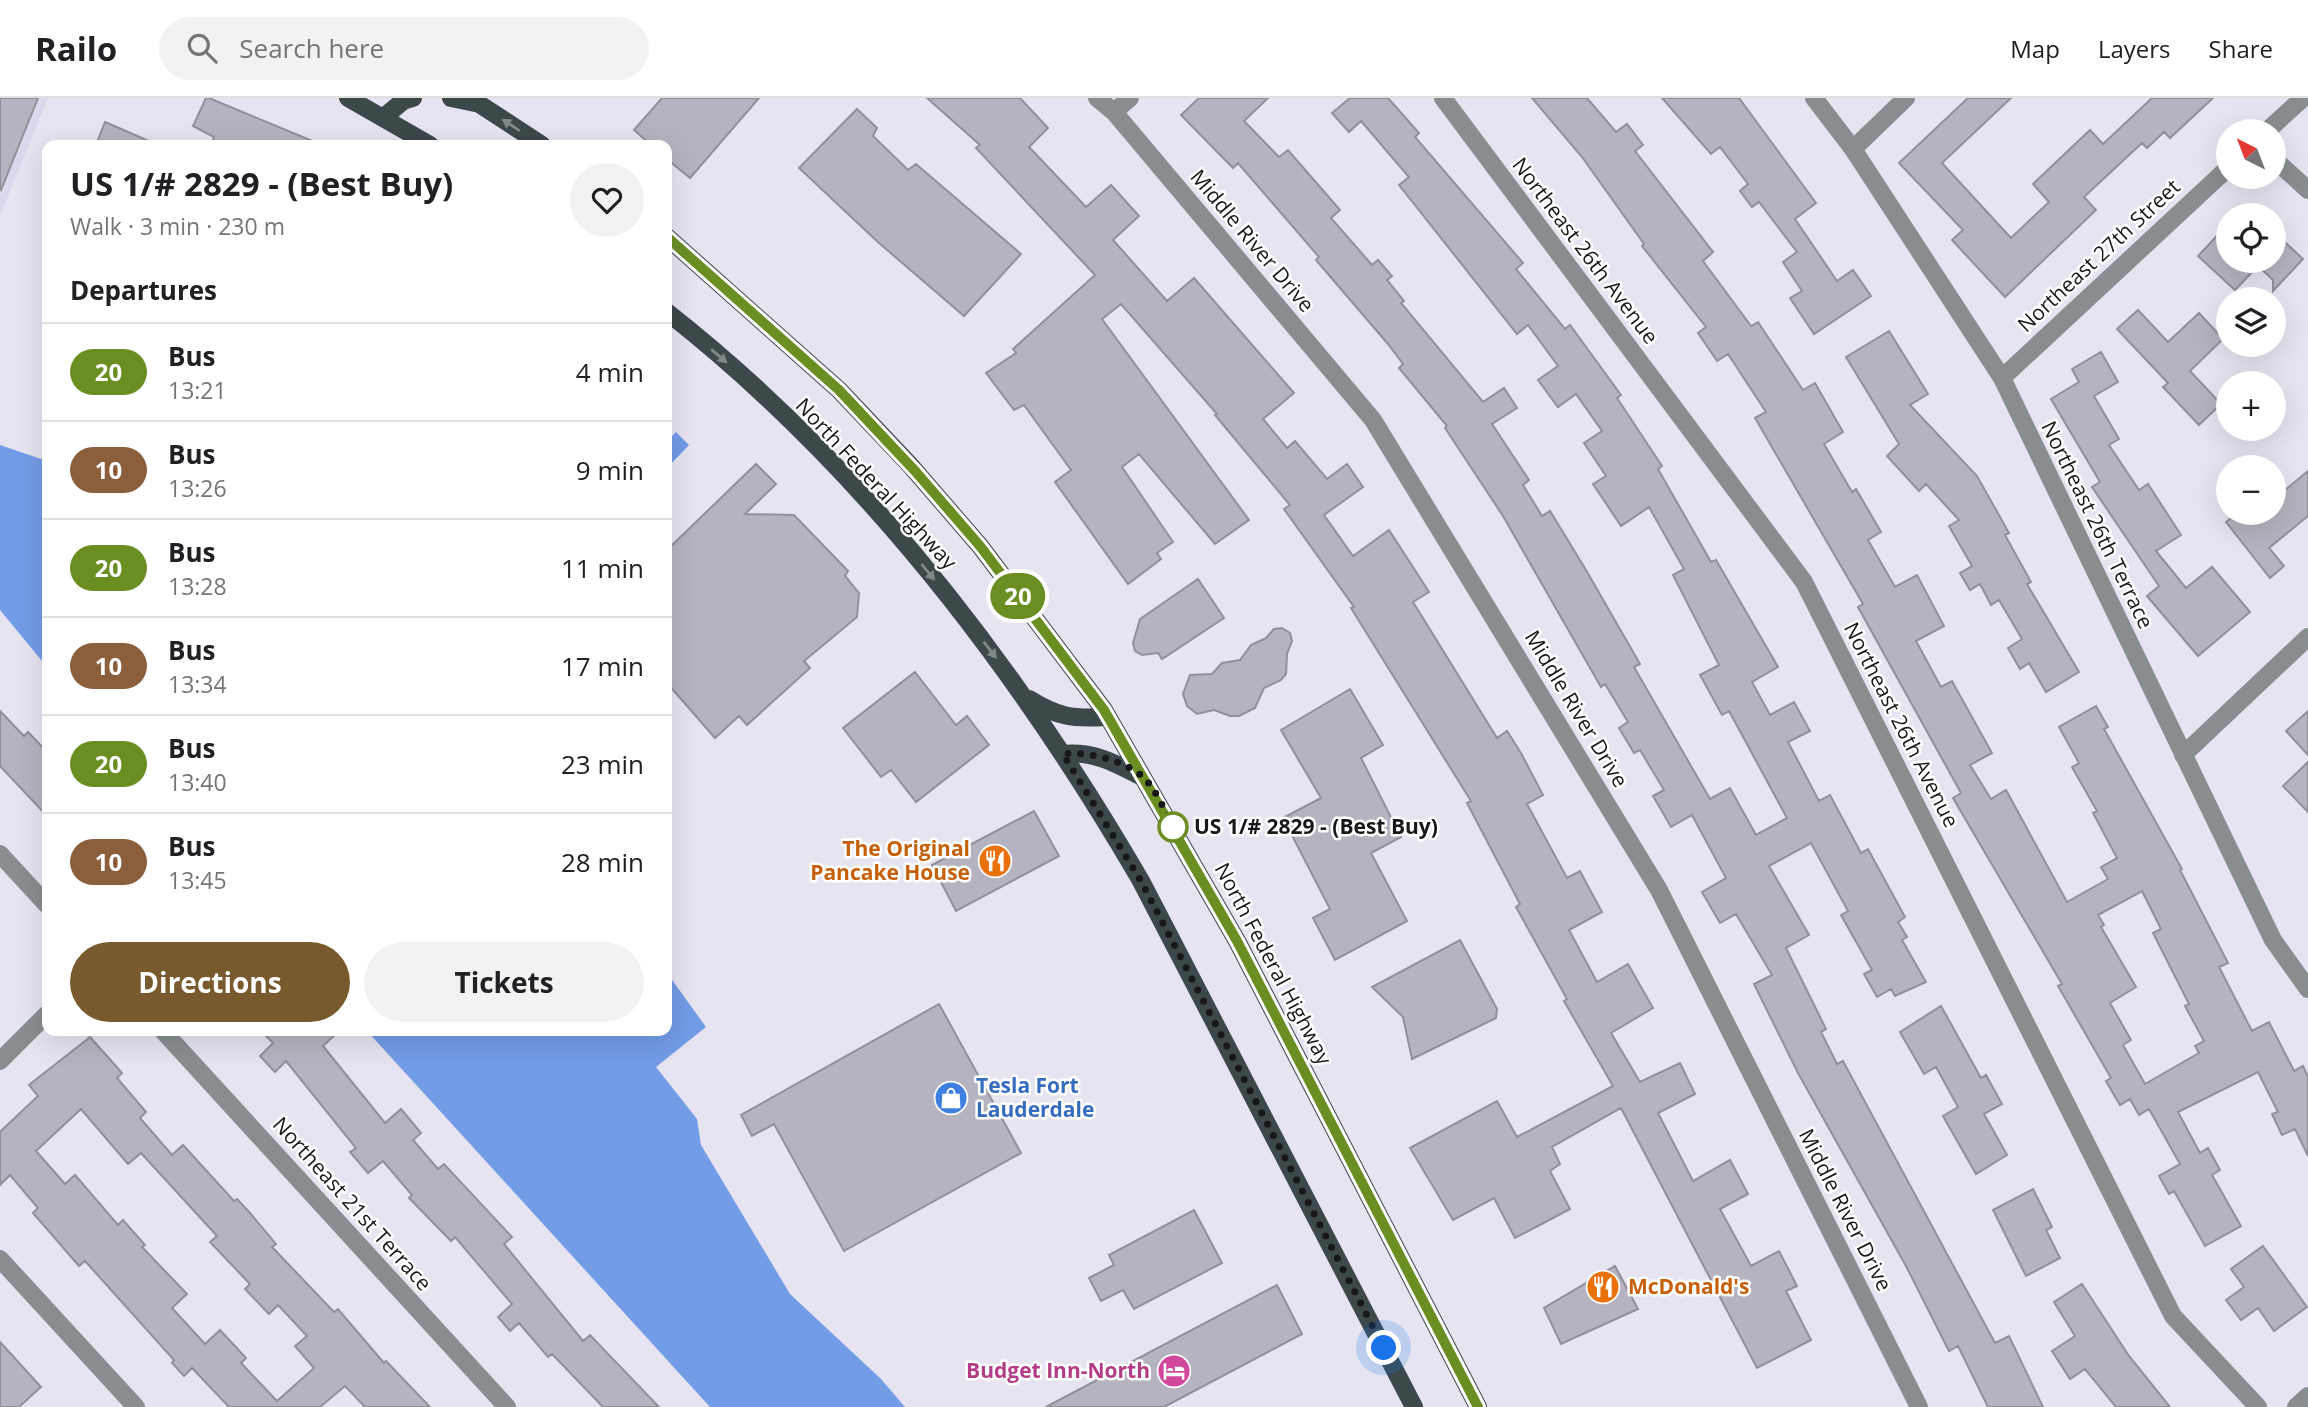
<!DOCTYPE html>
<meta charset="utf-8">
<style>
body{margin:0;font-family:"Open Sans",sans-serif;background:#f2f2f2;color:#202124;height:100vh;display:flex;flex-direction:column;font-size:26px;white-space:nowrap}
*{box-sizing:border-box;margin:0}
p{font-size:23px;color:#757577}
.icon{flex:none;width:38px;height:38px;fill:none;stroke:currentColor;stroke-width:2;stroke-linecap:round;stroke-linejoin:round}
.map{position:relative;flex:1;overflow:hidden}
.details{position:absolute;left:42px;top:42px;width:630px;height:896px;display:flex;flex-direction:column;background:#fff;border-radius:14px;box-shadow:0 7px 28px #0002}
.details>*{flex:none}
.badge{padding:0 14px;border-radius:23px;font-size:24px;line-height:46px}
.needle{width:46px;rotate:318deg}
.tools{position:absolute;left:2216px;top:21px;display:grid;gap:14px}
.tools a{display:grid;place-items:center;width:70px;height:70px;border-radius:50%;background:#fff;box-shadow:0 7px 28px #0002;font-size:35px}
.you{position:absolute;width:35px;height:35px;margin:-18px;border:5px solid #fff;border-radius:50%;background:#1a73e8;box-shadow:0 0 0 10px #1a73e833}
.map>.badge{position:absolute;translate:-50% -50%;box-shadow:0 0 0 4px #fff}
h2{padding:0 28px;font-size:26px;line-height:63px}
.round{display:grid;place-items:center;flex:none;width:74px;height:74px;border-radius:37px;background:#f2f2f2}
.overview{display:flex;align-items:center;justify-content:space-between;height:119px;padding:0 28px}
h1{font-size:33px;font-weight:700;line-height:52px}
.cta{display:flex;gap:14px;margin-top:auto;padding:14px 28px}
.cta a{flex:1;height:80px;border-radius:42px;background:#785a2e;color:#fff;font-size:28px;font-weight:700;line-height:80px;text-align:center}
.cta a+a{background:#f2f2f2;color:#202124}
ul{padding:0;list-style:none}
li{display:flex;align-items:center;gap:21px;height:98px;padding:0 28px;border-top:2px solid #e0e0e0}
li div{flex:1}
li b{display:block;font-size:26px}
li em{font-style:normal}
li .badge{min-width:77px;font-weight:700;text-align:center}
header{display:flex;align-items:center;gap:42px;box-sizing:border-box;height:98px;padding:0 35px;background:#fff;border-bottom:2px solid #e0e0e0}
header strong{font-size:33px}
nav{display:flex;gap:38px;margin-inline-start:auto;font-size:24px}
.search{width:490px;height:63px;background:#f2f2f2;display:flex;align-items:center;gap:18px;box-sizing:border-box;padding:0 24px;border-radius:38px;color:#757577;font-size:26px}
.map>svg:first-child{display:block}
.built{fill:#dbd8ec}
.water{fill:#739ce7}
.building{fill:#b5b3bf;stroke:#918f9a;stroke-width:2;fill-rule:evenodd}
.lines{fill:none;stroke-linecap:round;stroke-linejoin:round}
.minor{stroke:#888e90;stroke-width:18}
.tertiary{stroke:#888e90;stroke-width:18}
.primary{stroke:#3d484b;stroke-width:18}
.oneway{fill:#81888a}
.line-casing{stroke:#fff;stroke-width:16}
.line{stroke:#6b8e23;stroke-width:10}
.walk{stroke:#18171b;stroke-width:7;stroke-dasharray:0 12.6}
.stop-dot{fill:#fff;stroke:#6b8e23;stroke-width:3.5}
.labels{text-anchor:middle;stroke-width:5;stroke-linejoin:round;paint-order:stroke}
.street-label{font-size:21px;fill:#18171b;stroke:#fff}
.stop-label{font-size:21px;font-weight:bold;fill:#18171b;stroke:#fff;text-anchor:start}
.food-label{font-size:21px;font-weight:bold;fill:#c56008;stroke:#fff;text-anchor:end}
.shop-label{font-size:21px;font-weight:bold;fill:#366cbe;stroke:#fff;text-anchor:start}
.hotel-label{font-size:21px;font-weight:bold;fill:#b23c85;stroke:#fff;text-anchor:end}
</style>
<header>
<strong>Railo</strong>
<div class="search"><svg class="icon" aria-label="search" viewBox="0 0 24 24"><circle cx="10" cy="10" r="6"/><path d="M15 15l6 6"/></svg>Search here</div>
<nav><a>Map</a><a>Layers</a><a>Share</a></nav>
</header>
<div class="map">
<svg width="2308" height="1309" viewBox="0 0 2308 1309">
<rect width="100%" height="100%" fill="#e6e4f1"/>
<path class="built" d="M 0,0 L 48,0 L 0,118 Z"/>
<path class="water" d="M 676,334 L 689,347 L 667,370 L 667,343 Z
M 0,347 L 47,363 L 47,569 L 0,512 Z
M 667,875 L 706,929 L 656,969 L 697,1021 L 701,1047 L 790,1196 L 881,1281 L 905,1309 L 710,1309 L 367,933 L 667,933 Z"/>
<path class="building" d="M 0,0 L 38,0 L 1,92 L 0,91 Z
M 206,0 L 209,0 L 322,47 L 211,47 L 214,39 L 193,28 Z
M 662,0 L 759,0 L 690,80 L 667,61 L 667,47 L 651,47 L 634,32 Z
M 927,0 L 1020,0 L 1048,30 L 1029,49 L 1086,109 L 1111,87 L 1139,118 L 1113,142 L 1167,203 L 1194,180 L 1294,295 L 1263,321 L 1287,350 L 1295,343 L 1327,381 L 1347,366 L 1363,389 L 1324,417 L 1353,458 L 1389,432 L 1429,494 L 1413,504 L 1497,640 L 1507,633 L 1521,655 L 1543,697 L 1527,706 L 1567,780 L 1580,773 L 1602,814 L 1569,832 L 1597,884 L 1628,866 L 1653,910 L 1611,935 L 1640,984 L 1680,965 L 1695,996 L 1658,1015 L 1693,1083 L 1730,1062 L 1748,1096 L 1720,1111 L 1751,1168 L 1779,1153 L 1797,1188 L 1786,1193 L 1811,1242 L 1757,1270 L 1621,1010 L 1552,1049 L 1560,1066 L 1550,1073 L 1570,1111 L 1515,1140 L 1494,1100 L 1453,1122 L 1410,1050 L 1497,1003 L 1517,1039 L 1613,988 L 1564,903 L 1567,901 L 1516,809 L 1520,806 L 1467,705 L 1471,703 L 1351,510 L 1354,509 L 1284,411 L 1290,407 L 1215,317 L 1217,316 L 1121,206 L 1102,221 L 1249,422 L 1215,446 L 1139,356 L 1122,369 L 1173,444 L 1157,455 L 1161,461 L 1128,486 L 1055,384 L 1071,372 L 1024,307 L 1014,312 L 986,275 L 1016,255 L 1013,251 L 1095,177 L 976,50 L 980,47 Z
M 1199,0 L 1268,0 L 1244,23 L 1279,59 L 1288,52 L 1340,112 L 1331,120 L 1372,167 L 1378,162 L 1392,178 L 1387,182 L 1404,203 L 1401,205 L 1483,304 L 1504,290 L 1517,310 L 1492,326 L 1529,382 L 1523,387 L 1542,418 L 1550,413 L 1586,472 L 1640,566 L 1634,569 L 1710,701 L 1730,690 L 1756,737 L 1787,720 L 1729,613 L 1722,617 L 1700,577 L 1719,567 L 1673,477 L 1684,471 L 1649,409 L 1621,428 L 1593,386 L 1606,378 L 1584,345 L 1602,333 L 1576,296 L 1558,309 L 1538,282 L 1558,268 L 1528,227 L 1517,236 L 1399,87 L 1409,79 L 1361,23 L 1349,34 L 1332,15 L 1350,0 L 1388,0 L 1419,35 L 1415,39 L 1523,165 L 1516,171 L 1565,231 L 1570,227 L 1621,297 L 1617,300 L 1662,368 L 1658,371 L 1711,464 L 1716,462 L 1778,569 L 1752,584 L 1770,617 L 1794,604 L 1810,633 L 1788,644 L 1819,703 L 1830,697 L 1861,755 L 1868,751 L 1905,819 L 1898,824 L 1907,839 L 1902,842 L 1926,884 L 1895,898 L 1891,891 L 1877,899 L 1864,876 L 1872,872 L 1841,817 L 1848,813 L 1811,745 L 1769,768 L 1809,837 L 1786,850 L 1826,931 L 1821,934 L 1837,966 L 1843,963 L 1995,1245 L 2009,1238 L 2043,1309 L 1988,1309 L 1958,1248 L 1949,1253 L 1906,1168 L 1798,975 L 1754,886 L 1772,877 L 1736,816 L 1720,825 L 1702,794 L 1726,780 L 1692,717 L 1671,729 L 1653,698 L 1664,692 L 1640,652 L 1634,655 L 1619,630 L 1628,624 L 1605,586 L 1601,589 L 1503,418 L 1445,330 L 1447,328 L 1399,270 L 1403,266 L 1388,246 L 1316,162 L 1319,159 L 1238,65 L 1233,70 L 1181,17 Z
M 1532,0 L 1587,0 L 1616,34 L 1627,26 L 1643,47 L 1635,53 L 1713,154 L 1703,163 L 1751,228 L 1758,224 L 1803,292 L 1815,285 L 1843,334 L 1824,346 L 1852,394 L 1856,391 L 1881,434 L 1868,442 L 1895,489 L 1917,477 L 1944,528 L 1916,543 L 1941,589 L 1952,583 L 1992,655 L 1970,667 L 1991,701 L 2006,692 L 2067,804 L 2108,781 L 2101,769 L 2117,760 L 2093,715 L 2097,713 L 2072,669 L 2079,665 L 2059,629 L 2096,608 L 2108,629 L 2104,631 L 2182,771 L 2180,772 L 2228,865 L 2219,869 L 2252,933 L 2269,924 L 2294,973 L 2303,968 L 2308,979 L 2308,1058 L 2295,1031 L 2282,1037 L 2272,1016 L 2278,1014 L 2258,974 L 2178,1014 L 2200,1055 L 2208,1050 L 2220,1072 L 2212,1077 L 2241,1128 L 2205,1148 L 2174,1093 L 2169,1096 L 2159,1078 L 2180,1066 L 2149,1011 L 2139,1017 L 2130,1001 L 2120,1007 L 2106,983 L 2111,980 L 2058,888 L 2062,886 L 1953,700 L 1961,695 L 1858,509 L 1863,506 L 1755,320 L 1766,314 L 1728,256 L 1717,263 L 1698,235 L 1706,229 L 1642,148 L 1644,146 L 1582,59 ZM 2142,793 L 2161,831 L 2153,835 L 2189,906 L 2185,908 L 2204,943 L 2195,948 L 2199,955 L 2145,986 L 2123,947 L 2131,942 L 2110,905 L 2136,889 L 2101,829 L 2104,827 L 2098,817 Z
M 1662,0 L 1739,0 L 1816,105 L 1795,121 L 1837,183 L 1853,172 L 1871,198 L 1814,236 L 1790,200 L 1802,193 L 1783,164 L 1797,154 L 1759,104 L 1752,109 L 1740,93 L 1748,86 L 1720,49 L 1711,56 Z
M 1968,0 L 2011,0 L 1942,65 L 2011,140 L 2049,104 L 2033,86 L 2090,32 L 2103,46 L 2152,0 L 2213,0 L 2170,40 L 2164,34 L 2147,50 L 2142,45 L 2084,99 L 2096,112 L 2005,199 L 1952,142 L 1963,132 L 1899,65 Z
M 857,11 L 877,30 L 873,38 L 908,72 L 916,66 L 1021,156 L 964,218 L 879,145 L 799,70 Z
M 105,24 L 158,47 L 96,47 Z
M 2228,126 L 2228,163 L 2273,163 L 2273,133 L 2303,161 L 2273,193 L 2273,182 L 2258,168 L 2235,192 L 2198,158 Z
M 2138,212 L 2168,244 L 2199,215 L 2223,241 L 2190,273 L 2221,306 L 2199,327 L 2163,289 L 2168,285 L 2117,231 Z
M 1889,233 L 1928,296 L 1910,307 L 1977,378 L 2009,435 L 2005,437 L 2031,484 L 2027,486 L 2079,574 L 2046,594 L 2029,565 L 2020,571 L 2008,550 L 2022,541 L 1999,502 L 1991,507 L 1980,486 L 1970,492 L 1960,475 L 1972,468 L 1949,428 L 1959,422 L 1926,386 L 1919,393 L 1887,358 L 1899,346 L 1846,259 Z
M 2101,254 L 2118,284 L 2094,298 L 2119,341 L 2109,347 L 2139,392 L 2148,386 L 2181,437 L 2156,453 L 2186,490 L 2212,469 L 2250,514 L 2198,558 L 2147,498 L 2159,488 L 2092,389 L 2100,384 L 2051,301 L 2079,284 L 2072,271 Z
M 756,366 L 776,386 L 745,416 L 794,417 L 848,473 L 845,478 L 859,495 L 857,519 L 804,563 L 810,570 L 747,627 L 739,618 L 715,640 L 667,585 L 667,452 Z
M 2308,373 L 2308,418 L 2269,450 L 2284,468 L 2270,480 L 2226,424 L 2238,415 L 2273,415 L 2273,402 Z
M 1198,481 L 1224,520 L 1162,561 L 1158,555 L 1142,557 L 1135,553 L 1133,545 L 1140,521 Z
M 1282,530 L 1290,535 L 1292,543 L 1287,556 L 1286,576 L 1281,582 L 1264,590 L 1255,610 L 1239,618 L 1230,618 L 1214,612 L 1197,616 L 1187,608 L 1183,596 L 1190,577 L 1212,576 L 1222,565 L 1240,562 L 1251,547 L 1266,540 L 1274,531 Z
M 915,574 L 956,627 L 967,618 L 989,647 L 916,704 L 891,672 L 881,679 L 843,630 Z
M 1350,591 L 1383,647 L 1361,660 L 1401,739 L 1371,755 L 1407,823 L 1335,862 L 1313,820 L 1330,811 L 1283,720 L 1321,700 L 1281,632 Z
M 0,613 L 24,638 L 28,634 L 47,654 L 47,718 L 0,668 Z
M 2308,613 L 2308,657 L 2286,633 Z
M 2308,664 L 2308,714 L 2283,688 Z
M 1034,713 L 1059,758 L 956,813 L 932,767 Z
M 1460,842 L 1497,911 L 1496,920 L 1412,961 L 1403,919 L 1372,889 Z
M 939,906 L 1021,1055 L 844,1153 L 774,1026 L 752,1038 L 741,1017 Z
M 1941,908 L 1981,980 L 1986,977 L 2002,1006 L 1984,1016 L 2007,1057 L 1976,1076 L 1943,1018 L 1958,1009 L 1936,969 L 1924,976 L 1900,934 Z
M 261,933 L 339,933 L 323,948 L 385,1025 L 401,1011 L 421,1035 L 413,1042 L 438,1071 L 444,1066 L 512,1139 L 504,1146 L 583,1243 L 590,1237 L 659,1309 L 603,1309 L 552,1256 L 548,1259 L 519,1225 L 510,1233 L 498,1219 L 512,1206 L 455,1139 L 451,1143 L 409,1100 L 412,1097 L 383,1063 L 368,1075 L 350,1054 L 356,1050 L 286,963 L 275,974 L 260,958 L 273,945 Z
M 90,939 L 122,975 L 117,980 L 146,1014 L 140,1020 L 172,1057 L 183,1047 L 234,1103 L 237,1101 L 250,1115 L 276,1146 L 272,1149 L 334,1214 L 338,1211 L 384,1265 L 386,1263 L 430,1309 L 365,1309 L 345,1288 L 320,1309 L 229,1309 L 192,1270 L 184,1278 L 172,1265 L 174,1262 L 85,1163 L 79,1168 L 33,1115 L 38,1110 L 10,1077 L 0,1087 L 0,1034 L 38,998 L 29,987 ZM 81,1011 L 128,1066 L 141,1055 L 217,1138 L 210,1144 L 250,1186 L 245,1191 L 269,1216 L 278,1207 L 307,1238 L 295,1248 L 314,1270 L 277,1303 L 241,1265 L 246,1260 L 220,1232 L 205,1246 L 172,1210 L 187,1196 L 142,1149 L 145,1147 L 123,1122 L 118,1127 L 75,1077 L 65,1086 L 36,1053 Z
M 2033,1091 L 2052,1129 L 2046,1132 L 2060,1160 L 2026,1178 L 1993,1112 Z
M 1194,1112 L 1222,1165 L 1134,1211 L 1123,1192 L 1101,1203 L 1089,1180 L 1114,1167 L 1109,1157 Z
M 2263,1148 L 2307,1209 L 2274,1233 L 2258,1210 L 2241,1222 L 2226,1202 L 2244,1189 L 2231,1171 Z
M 1615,1168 L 1638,1211 L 1561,1246 L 1544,1210 Z
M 2082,1186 L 2129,1258 L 2170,1309 L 2116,1309 L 2085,1271 L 2070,1281 L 2052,1253 L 2075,1238 L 2054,1204 Z
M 1277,1187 L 1302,1236 L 1164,1309 L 1046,1309 Z
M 0,1244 L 41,1289 L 19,1309 L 0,1309 Z"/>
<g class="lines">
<path class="minor" d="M 1097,0 L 1114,14 L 1373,322 L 1659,792 L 1919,1309
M 1443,0 L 1804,484 L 2173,1218 L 2258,1309
M 1814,0 L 1853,51 L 2002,280 L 2273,842 L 2308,891
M 1114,14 L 1130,0
M 2267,33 L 2303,0
M 1853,51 L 1906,0
M 2273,60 L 2308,92
M 2002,280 L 2228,70
M 2183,657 L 2308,539
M 0,756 L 47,807
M 163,933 L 507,1309
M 0,963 L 47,916
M 0,1161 L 136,1309"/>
<path class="tertiary" d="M 2296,1309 L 2308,1298"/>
<path class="primary" d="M 348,0 L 430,47
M 451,0 L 480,6
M 470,0 L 542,47
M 384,19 L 403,3 L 413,0
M 667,139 L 839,292 L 910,367 L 980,448 L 1104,612 L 1237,843 L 1478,1309
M 667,214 C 862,367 1017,570 1141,783 L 1414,1309
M 1029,601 C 1058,619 1072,621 1106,619
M 1063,656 C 1094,653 1115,665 1142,679"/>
</g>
<defs><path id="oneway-solid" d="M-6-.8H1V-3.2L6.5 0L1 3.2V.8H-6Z" transform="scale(1.75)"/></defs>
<g class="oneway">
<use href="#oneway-solid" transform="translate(511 27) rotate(-146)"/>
<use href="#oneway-solid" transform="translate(719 258) rotate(41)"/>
<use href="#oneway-solid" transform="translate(928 474) rotate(51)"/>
<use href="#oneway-solid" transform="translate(990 552) rotate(53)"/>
</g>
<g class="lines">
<defs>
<path id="line" d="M 667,139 L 839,292 L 916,374 L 980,448 L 1104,612 L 1237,843 L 1478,1309"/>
</defs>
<use href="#line" class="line-casing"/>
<use href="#line" class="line"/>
<path class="walk" d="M 1173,729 C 1167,717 1157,694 1146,682 C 1129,663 1087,653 1063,656 L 1141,783 L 1384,1250"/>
</g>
<defs>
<symbol id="restaurant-disc" viewBox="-11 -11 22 22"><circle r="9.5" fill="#e8710a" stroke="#fff"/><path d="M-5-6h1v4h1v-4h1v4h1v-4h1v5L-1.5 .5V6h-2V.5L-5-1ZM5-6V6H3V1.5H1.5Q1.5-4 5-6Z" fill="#fff"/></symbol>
<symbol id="shop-disc" viewBox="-11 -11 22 22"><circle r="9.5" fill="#3f7fe0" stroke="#fff"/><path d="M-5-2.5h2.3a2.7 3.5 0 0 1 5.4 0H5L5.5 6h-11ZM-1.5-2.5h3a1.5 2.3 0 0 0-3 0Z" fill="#fff"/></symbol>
<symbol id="hotel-disc" viewBox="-11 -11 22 22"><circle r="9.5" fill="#d1479c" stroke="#fff"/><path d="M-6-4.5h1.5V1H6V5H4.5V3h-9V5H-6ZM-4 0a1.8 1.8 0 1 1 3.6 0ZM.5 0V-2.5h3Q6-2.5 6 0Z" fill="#fff"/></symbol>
</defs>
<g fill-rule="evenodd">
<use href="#restaurant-disc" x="976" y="744" width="38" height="38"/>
<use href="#shop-disc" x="932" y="981" width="38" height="38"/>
<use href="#restaurant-disc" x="1584" y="1170" width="38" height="38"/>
<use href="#hotel-disc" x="1155" y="1254" width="38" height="38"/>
</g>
<circle class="stop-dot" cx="1173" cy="729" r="14"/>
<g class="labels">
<g class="street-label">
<text transform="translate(1252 143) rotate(50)" y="7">Middle River Drive</text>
<text transform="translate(1585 153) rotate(53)" y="7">Northeast 26th Avenue</text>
<text transform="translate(2099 158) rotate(-43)" y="7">Northeast 27th Street</text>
<text transform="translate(876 386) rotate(47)" y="7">North Federal Highway</text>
<text transform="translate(2097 427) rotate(64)" y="7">Northeast 26th Terrace</text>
<text transform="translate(1576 611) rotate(59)" y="7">Middle River Drive</text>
<text transform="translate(1901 627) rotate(63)" y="7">Northeast 26th Avenue</text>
<text transform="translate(1273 866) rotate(62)" y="7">North Federal Highway</text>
<text transform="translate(352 1106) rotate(48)" y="7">Northeast 21st Terrace</text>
<text transform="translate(1845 1112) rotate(63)" y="7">Middle River Drive</text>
</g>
<g class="stop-label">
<text x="1194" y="736">US 1/# 2829 - (Best Buy)</text>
</g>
<g class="food-label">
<text x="970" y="758">The Original<tspan x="970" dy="24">Pancake House</tspan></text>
<text x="1628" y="1196" text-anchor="start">McDonald's</text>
</g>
<g class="shop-label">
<text x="976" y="995">Tesla Fort<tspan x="976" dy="24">Lauderdale</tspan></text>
</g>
<g class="hotel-label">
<text x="1150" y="1280">Budget Inn-North</text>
</g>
</g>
</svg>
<div class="tools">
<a><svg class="needle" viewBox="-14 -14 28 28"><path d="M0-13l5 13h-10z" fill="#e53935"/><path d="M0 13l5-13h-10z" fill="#757577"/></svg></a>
<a><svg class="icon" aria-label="locate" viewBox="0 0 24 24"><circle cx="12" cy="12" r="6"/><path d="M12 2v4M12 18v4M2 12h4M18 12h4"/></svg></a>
<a><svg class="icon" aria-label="layers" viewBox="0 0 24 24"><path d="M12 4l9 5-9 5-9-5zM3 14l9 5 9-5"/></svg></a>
<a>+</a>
<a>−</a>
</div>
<div class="you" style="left:1384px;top:1250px"></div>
<b class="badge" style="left:1018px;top:498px;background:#6b8e23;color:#fff">20</b>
<section class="details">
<div class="overview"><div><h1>US 1/# 2829 - (Best Buy)</h1><p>Walk · 3 min · 230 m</p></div><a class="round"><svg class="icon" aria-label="heart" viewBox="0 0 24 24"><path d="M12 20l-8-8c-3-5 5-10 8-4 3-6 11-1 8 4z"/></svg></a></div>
<h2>Departures</h2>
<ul>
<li><span class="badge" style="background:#6b8e23;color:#fff">20</span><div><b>Bus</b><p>13:21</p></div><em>4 min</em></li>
<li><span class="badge" style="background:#8b5e3c;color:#fff">10</span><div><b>Bus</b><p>13:26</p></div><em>9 min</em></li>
<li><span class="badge" style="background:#6b8e23;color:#fff">20</span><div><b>Bus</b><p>13:28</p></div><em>11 min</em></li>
<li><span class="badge" style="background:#8b5e3c;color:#fff">10</span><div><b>Bus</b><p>13:34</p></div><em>17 min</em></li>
<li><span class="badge" style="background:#6b8e23;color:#fff">20</span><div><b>Bus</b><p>13:40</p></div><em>23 min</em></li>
<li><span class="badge" style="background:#8b5e3c;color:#fff">10</span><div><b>Bus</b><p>13:45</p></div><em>28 min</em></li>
</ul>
<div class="cta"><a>Directions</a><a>Tickets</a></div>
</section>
</div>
